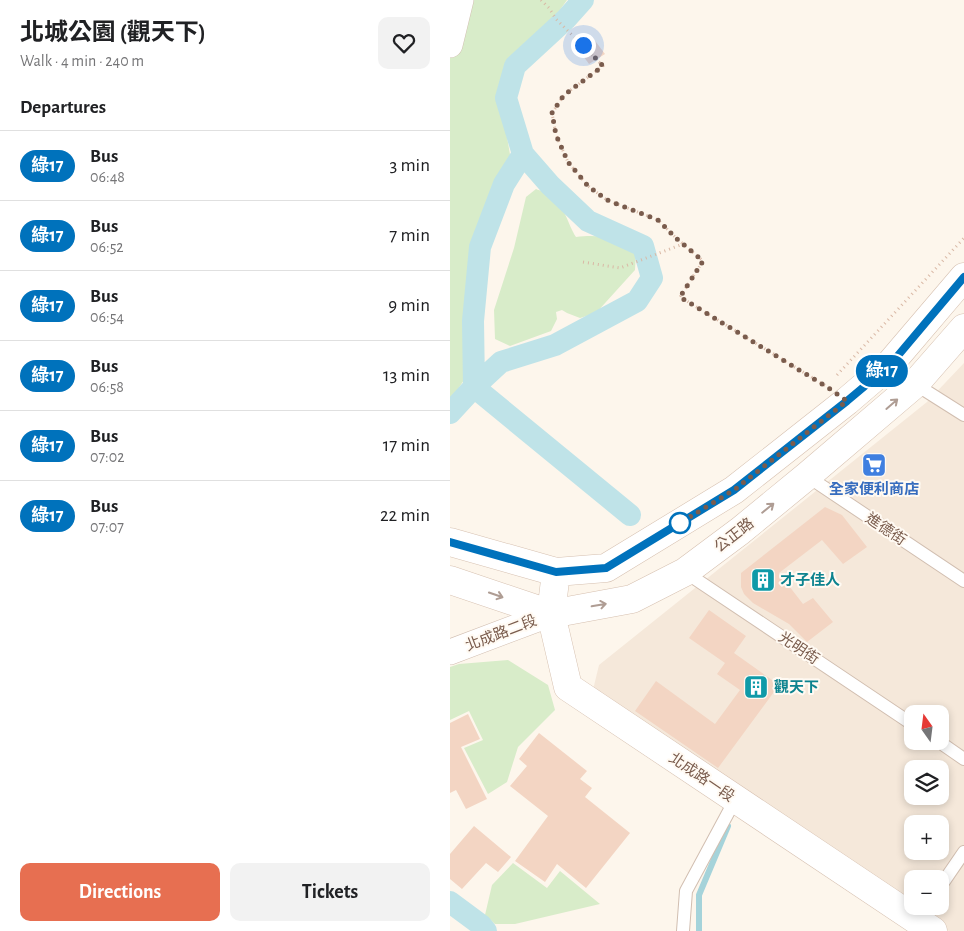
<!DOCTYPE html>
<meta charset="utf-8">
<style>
body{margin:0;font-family:"Alegreya Sans","Noto Sans TC",sans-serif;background:#f2f2f2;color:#202124;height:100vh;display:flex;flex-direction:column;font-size:19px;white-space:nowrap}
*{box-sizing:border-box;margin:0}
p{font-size:16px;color:#757577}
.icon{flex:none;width:28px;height:28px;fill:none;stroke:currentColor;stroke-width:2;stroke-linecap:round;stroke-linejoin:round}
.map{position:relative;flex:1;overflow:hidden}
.side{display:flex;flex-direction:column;background:#fff;width:450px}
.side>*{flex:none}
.badge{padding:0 10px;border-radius:16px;font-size:18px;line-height:32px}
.needle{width:32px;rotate:346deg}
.controls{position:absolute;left:454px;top:705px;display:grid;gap:10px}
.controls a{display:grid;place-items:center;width:45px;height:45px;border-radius:10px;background:#fff;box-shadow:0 2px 8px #0003;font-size:25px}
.you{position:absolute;width:25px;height:25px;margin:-12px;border:4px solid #fff;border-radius:50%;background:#1a73e8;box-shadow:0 0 0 8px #1a73e833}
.map>.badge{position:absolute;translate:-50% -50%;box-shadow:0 0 0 2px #fff}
h2{padding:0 20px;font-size:19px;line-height:45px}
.round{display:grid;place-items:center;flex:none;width:52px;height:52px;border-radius:10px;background:#f2f2f2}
.headline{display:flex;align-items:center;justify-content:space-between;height:85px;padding:0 20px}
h1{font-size:24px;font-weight:700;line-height:38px}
.primary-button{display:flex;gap:10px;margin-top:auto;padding:10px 20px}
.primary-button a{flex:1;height:58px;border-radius:10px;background:#e76f51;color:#fff;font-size:20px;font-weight:700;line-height:58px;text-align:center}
.primary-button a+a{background:#f2f2f2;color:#202124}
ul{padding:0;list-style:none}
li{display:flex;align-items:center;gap:15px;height:70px;padding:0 20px;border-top:1px solid #e0e0e0}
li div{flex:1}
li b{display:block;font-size:19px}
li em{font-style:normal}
li .badge{min-width:55px;font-weight:700;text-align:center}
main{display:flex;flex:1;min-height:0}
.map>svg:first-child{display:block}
.residential{fill:#f5e8da;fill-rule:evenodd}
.green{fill:#d8ecc9}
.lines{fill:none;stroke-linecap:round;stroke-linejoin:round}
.stream{stroke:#a5d3da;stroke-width:6}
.canal{stroke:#bfe3e8;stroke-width:22}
.building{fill:#f3d5c3}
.lane-casing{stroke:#d1beb0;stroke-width:14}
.street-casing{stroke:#d1beb0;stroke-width:26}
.secondary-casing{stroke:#d6c0b0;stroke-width:29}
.path{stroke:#d9b8a5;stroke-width:3;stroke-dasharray:1 4;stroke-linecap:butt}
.lane{stroke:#fff;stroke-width:12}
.street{stroke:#fff;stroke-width:25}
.secondary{stroke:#fff;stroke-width:28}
.oneway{stroke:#af9d94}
.line-casing{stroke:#fff;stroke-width:11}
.line{stroke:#0072bc;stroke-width:8}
.walk{stroke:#7a5c4d;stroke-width:5;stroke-dasharray:0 9}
.stop-dot{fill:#fff;stroke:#0072bc;stroke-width:2.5}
.labels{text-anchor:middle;stroke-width:4;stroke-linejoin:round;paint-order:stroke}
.shop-label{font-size:15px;font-weight:bold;fill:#366cbe;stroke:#fffaf3}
.street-label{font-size:15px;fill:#7a5c4d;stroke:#fffaf3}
.culture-label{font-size:15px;font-weight:bold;fill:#0d838f;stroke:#fffaf3;text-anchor:start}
</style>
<main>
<section class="side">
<div class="headline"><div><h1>北城公園 (觀天下)</h1><p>Walk · 4 min · 240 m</p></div><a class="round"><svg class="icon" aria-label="heart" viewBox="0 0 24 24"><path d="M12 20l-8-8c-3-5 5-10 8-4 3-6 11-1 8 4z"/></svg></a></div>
<h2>Departures</h2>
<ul>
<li><span class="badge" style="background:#0072bc;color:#fff">綠17</span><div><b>Bus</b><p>06:48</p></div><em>3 min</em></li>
<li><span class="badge" style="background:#0072bc;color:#fff">綠17</span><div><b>Bus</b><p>06:52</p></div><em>7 min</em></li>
<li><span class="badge" style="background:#0072bc;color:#fff">綠17</span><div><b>Bus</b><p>06:54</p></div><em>9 min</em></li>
<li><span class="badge" style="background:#0072bc;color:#fff">綠17</span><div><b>Bus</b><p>06:58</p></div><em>13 min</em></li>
<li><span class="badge" style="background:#0072bc;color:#fff">綠17</span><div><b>Bus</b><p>07:02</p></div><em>17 min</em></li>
<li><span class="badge" style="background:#0072bc;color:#fff">綠17</span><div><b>Bus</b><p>07:07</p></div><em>22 min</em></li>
</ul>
<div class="primary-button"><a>Directions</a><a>Tickets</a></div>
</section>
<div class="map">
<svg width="514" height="931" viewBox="0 0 514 931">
<rect width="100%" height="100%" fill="#fdf6ec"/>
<path class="residential" d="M 514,363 L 514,931 L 499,931 L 142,694 L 149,665 L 477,402 ZM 462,714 L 490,714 L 490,741 L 462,741 ZM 462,769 L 490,769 L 490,796 L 462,796 ZM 462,824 L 490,824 L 490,851 L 462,851 ZM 462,879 L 490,879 L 490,906 L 462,906 Z"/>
<path class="green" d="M 0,0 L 117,0 L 92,35 L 48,86 L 61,160 L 23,283 L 24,365 L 0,401 Z
M 86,189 C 90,191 97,192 101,195 C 114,204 118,225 126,237 C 152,234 165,238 186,252 L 185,270 L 146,313 L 130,318 L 117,313 L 112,310 L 106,312 L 107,319 L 101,331 L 60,346 L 45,339 L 44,310 L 64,248 L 76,197 Z
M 58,660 L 98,685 L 105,710 L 68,747 L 57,782 L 38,794 L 14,748 L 33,740 L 19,711 L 0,720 L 0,667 L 9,664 Z
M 63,863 L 97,888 L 110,871 L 150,904 L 65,924 L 45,924 L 35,915 L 42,885 Z"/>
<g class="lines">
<path class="stream" d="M 249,931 L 249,895 L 278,826"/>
<path class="canal" d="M 73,154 L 54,184 L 30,247 L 23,321 L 24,387 L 180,515
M 0,413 L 24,387 L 51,362 L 105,345 L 187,301 L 202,278 L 193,246 L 138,221 L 100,185 L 73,154 L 56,98 L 65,66 L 116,19 L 133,0
M 0,902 L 31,925 L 36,931"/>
</g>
<path class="building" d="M 143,38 L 155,54 L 139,64 L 128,49 Z
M 375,507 L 392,515 L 417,547 L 393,564 L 372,540 L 329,573 L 353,604 L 363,598 L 383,622 L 357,642 L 339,624 L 303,603 L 294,594 L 291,587 L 291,573 Z
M 259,610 L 296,636 L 284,653 L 329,685 L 268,768 L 185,711 L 206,681 L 265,724 L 290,690 L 267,674 L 275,663 L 239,638 Z
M 18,714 L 30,739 L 11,747 L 37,799 L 16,809 L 6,790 L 0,793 L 0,723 Z
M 89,733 L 137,771 L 130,779 L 142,788 L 135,797 L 180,833 L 136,888 L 107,864 L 95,882 L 65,861 L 98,816 L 60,786 L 77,766 L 69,759 Z
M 24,826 L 61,857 L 48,872 L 36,863 L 12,889 L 0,879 L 0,854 Z"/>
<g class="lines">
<defs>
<path id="lane" d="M 465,384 L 514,415
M 357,476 L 514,581
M 235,572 L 462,724
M 488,741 L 514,759
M 490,887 L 514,852
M 233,931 L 236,891 L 285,800"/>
<path id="street" d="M 0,45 L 11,0
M 0,652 L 101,614"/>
<path id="secondary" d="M 0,542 L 106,572 L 156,568 L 284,490 L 397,401 L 439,365 L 514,277
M 106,572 L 101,614 L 118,687 L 483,931
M 0,580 L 101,614 L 182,599 L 235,572 L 290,531 L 357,476 L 465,384 L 514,328"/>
</defs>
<use href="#lane" class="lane-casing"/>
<use href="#street" class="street-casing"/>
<use href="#secondary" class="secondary-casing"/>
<path class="path" d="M 91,0 L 99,8 L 106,19 L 153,66 L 114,95 L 102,113 L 106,135 L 118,162 L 138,186 L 157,200 L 208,220 L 226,238 L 253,261 L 230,297 L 376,386
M 133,262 L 170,268 L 233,244
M 387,375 L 514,238"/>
<use href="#lane" class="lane"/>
<use href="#street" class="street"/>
<use href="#secondary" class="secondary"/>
</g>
<defs><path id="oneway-shaft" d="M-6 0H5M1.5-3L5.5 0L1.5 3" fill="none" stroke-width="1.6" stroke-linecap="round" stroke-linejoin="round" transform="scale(1.25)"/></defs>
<g class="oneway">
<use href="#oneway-shaft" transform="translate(442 404) rotate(-41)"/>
<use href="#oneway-shaft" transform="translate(318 508) rotate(-39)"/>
<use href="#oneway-shaft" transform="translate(46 595) rotate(19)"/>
<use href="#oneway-shaft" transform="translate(149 605) rotate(-10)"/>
</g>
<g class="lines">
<defs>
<path id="line" d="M 0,542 L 106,572 L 156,568 L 284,490 L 397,401 L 440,365 L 514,277"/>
</defs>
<use href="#line" class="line-casing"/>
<use href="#line" class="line"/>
<path class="walk" d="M 133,45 L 153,66 L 114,95 L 102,113 L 106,135 L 118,162 L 138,186 L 157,200 L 208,220 L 226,238 L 253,261 L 230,297 L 377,387 L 397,401 L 284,490 L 230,523"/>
</g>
<defs>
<symbol id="supermarket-square" viewBox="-11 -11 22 22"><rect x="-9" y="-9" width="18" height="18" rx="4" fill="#3f7fe0" stroke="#fffaf3"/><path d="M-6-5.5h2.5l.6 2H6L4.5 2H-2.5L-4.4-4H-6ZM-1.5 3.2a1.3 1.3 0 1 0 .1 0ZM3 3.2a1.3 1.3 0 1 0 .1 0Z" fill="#fff"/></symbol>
<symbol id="building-square" viewBox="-11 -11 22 22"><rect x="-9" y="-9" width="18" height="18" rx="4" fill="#0f9aa8" stroke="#fffaf3"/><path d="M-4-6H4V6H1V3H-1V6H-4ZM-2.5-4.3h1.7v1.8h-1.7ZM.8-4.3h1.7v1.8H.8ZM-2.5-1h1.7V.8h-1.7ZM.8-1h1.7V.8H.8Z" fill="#fff"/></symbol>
</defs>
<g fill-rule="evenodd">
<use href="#supermarket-square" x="410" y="451" width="28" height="28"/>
<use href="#building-square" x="299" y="566" width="28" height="28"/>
<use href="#building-square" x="292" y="673" width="28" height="28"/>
</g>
<circle class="stop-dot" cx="230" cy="523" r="10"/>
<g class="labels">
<g class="shop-label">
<text x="424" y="494">全家便利商店</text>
</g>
<g class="street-label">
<text transform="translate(436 529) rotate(34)" y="5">進德街</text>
<text transform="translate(284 535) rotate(-38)" y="5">公正路</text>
<text transform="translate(51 633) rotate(-21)" y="5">北成路二段</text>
<text transform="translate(349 648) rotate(34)" y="5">光明街</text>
<text transform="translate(252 777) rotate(34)" y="5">北成路一段</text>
</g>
<g class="culture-label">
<text x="330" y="585">才子佳人</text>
<text x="324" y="692">觀天下</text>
</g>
</g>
</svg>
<div class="controls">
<a><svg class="needle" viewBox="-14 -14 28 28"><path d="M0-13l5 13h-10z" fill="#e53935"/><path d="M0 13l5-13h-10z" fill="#757577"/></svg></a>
<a><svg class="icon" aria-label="layers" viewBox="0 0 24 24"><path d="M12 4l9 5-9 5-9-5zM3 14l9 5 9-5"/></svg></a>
<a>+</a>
<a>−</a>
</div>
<div class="you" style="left:133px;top:45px"></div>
<b class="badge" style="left:432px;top:371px;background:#0072bc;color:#fff">綠17</b>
</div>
</main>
